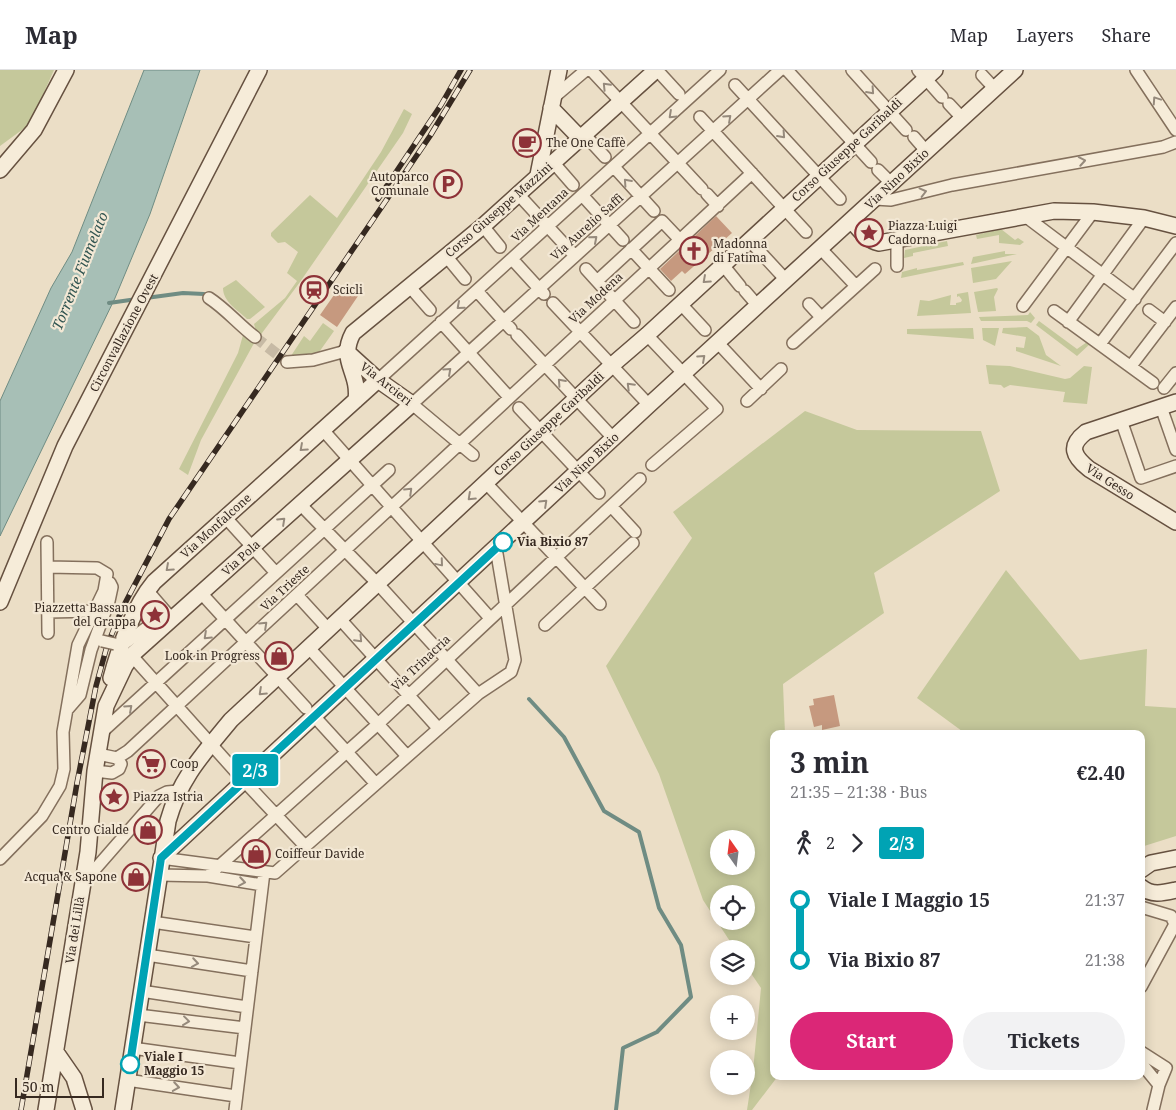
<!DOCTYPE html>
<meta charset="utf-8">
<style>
body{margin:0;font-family:"Noto Serif",serif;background:#f2f2f3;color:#2b2b33;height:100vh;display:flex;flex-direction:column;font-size:19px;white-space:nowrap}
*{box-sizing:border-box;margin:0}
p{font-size:16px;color:#7c7c81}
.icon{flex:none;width:28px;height:28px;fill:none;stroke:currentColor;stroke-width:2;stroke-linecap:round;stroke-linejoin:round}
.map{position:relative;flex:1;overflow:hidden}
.drawer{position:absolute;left:770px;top:660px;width:375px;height:350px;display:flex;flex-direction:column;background:#fff;border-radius:10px;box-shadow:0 2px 12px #0003}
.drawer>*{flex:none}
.badge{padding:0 10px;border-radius:4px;font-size:18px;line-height:32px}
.needle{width:32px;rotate:346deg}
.buttons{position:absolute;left:710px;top:760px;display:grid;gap:10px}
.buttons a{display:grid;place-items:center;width:45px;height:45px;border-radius:50%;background:#fff;box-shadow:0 2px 12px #0003;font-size:25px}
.scale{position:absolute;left:15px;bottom:12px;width:89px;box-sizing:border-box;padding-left:5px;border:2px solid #362920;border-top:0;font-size:14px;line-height:18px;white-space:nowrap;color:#362920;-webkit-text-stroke:4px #f3e8d5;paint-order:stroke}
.map>.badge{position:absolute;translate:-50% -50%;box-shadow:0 0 0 2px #fff}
.legs{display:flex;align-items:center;gap:8px;height:55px;padding:0 20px;font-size:16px}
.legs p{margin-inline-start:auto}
.summary{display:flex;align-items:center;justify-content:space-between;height:85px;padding:0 20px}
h1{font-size:28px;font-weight:700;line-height:38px}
.primary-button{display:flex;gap:10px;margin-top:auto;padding:10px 20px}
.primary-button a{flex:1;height:58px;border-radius:30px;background:#db2777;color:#fff;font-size:20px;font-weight:700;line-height:58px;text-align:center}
.primary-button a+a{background:#f2f2f3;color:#2b2b33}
ul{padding:0 20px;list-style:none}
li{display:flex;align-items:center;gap:18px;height:60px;font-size:19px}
li i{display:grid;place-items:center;width:8px;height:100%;margin:0 6px;background:currentColor}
li i::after{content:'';width:12px;height:12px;margin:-6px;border:4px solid;border-radius:50%;background:#fff}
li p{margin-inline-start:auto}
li:first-child i{background:linear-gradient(#0000 50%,currentColor 0)}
li:last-child i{background:linear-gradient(currentColor 50%,#0000 0)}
header{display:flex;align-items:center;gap:30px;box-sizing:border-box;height:70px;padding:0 25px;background:#fff;border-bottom:1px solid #e1e1e2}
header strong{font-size:24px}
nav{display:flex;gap:28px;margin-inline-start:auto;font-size:18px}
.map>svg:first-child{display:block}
.green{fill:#c5c89b;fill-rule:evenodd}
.water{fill:#a7bfb6;stroke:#6f8c83}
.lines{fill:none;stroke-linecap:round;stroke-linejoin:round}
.stream{stroke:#6f8c83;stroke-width:4}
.building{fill:#c6997f}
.street-tunnel{stroke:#c7baa5;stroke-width:11;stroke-dasharray:11 5.5;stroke-linecap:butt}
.street-casing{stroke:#84705d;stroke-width:14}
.secondary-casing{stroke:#665140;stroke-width:18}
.street{stroke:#f6ecd9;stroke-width:11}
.secondary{stroke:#f6ecd9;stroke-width:15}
.rail-casing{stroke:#362920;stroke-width:5.5}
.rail{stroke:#f3e8d5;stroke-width:4;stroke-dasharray:11;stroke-linecap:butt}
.street-bridge-casing{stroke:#84705d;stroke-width:14;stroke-linecap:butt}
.street-bridge{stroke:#f6ecd9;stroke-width:11}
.oneway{stroke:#968a7c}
.line-1-casing{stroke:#fff;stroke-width:11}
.line-1{stroke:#00a3b4;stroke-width:8}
.stop-1-dot{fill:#fff;stroke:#00a3b4;stroke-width:2.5}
.labels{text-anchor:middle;stroke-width:4.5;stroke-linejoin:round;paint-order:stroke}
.poi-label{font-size:12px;fill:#362920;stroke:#f3e8d5;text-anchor:start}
.street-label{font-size:12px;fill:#362920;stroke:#f3e8d5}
.stop-label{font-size:12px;font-weight:bold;fill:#362920;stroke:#f3e8d5;text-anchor:start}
.water-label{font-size:14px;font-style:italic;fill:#305450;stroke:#f3e8d5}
</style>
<header>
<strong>Map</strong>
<nav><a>Map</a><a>Layers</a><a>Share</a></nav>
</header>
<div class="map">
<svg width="1176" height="1040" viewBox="0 0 1176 1040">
<rect width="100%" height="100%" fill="#ebdec6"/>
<path class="green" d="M 0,0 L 54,0 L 30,54 L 0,76 Z
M 404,39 L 412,44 L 403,63 L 300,212 L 253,275 L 201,370 L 188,405 L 179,399 L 238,283 L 243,265 L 253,269 L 257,264 L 254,254 L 285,228 L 297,211 L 287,203 L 298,182 L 285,172 L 278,173 L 271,166 L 271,163 L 310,125 L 337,148 L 381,82 Z
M 1001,159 L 1015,170 L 1018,168 L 1024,172 L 1020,175 L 999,173 L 999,165 L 977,169 L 976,165 Z
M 947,171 L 948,176 L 913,183 L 913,186 L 904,188 L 905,180 Z
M 1005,181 L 1005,184 L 1017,184 L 971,194 L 973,187 Z
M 1012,191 L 996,209 L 973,213 L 971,198 Z
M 963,192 L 964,195 L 901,208 L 902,202 L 917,198 L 917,200 Z
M 236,210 L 265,237 L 250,249 L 247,249 C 238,240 223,232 223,218 Z
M 997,218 L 998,219 L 994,227 L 996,241 L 978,242 L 974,222 Z
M 968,222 L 971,243 L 917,246 L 920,230 L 929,231 L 951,225 L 950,235 L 956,235 L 956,233 L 961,232 L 962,230 L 959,226 L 957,227 L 957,224 Z
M 1030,242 L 1035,248 L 1031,253 L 1027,251 L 981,251 L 979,247 L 1028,245 Z
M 1039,251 L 1077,279 L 1087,272 L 1091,273 L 1077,286 L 1036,255 Z
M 323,253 L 334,261 L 317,285 L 289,289 L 304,266 L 310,271 Z
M 1027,257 L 1039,266 L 1046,285 L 1061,296 L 1016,281 L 1016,277 L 1024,278 L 1026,267 L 1002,263 L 1003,258 Z
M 973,258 L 974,269 L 907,264 L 907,259 Z
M 982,258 L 999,258 L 995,276 L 983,270 Z
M 986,295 L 1010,296 L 1065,309 L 1070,308 L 1084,296 L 1092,297 L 1087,334 L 1063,332 L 1065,322 L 1010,315 L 1004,318 L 1001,315 L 989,314 Z
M 805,341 L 857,360 L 981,361 L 1000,421 L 874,503 L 884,543 L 783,614 L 785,664 L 774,664 L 774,1006 L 778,1006 L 752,1040 L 747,1040 L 753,1001 L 761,918 L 746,896 L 746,879 L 735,879 L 703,830 L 659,704 L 606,596 L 692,468 L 673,442 ZM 719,769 L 746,769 L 746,796 L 719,796 ZM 719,824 L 746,824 L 746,851 L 719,851 Z
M 1006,500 L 1080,590 L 1147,579 L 1145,636 L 1176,638 L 1176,766 L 1141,777 L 1141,664 L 966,664 L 917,628 Z"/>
<path class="water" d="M 144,0 L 200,0 L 150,144 L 115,228 L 0,466 L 0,331 L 51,218 L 72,182 Z"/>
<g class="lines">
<path class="stream" d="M 146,228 L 183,223 L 204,224
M 109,233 L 137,229
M 529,629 L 564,667 L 604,741 L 639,762 L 659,838 L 681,875 L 691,927 L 657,962 L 623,978 L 616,1040"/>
</g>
<path class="building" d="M 716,146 L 732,163 L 685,204 L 682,201 L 671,211 L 660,199 Z
M 341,215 L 358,226 L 337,257 L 320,245 Z
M 834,625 L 840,656 L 822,660 L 822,655 L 814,657 L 809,636 L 814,635 L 813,629 Z"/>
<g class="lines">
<path class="street-tunnel" d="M 255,267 L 287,292"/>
<defs>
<path id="street" d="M 591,0 L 702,119
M 657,0 L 679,24
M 787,0 L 871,92
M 852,0 L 906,60
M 918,0 L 942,27
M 1136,0 L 1176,60
M 982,5 L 995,19
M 735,15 L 840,129
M 553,28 L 586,0
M 949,34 L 963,49
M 700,47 L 806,162
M 584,64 L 605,87
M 914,67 L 927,82
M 553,92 L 573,115
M 614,97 L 654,141
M 878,100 L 892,114
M 518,124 L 575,186
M 707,124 L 718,136
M 582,125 L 623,170
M 875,129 L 891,130 L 952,115 L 1163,77 L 1176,72
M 1025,146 L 1135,229
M 483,156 L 500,177
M 749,170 L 786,210
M 897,170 L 897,196
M 631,179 L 669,220
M 821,179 L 856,216
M 446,186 L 465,209
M 512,189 L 544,224
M 723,195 L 740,216
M 586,199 L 634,252
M 597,211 L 662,151 L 680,170
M 409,216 L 430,240
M 477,221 L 511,259
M 745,221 L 758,236
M 209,228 C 226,239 239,255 255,267
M 553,233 L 649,335
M 680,233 L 705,260
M 809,234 L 821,247
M 1023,236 L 1093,142
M 1149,240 L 1165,252
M 1054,241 L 1153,313
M 441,252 L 509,327
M 1068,252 L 1144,148
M 517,265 L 614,369
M 647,265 L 717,339 L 652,395
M 718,273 L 761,319
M 793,273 L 875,199
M 1100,274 L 1176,173
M 287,292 L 313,290 L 346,281
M 1131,296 L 1176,237
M 378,310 L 720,0
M 1164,318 L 1176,303
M 747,331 L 781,299
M 1161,337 L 1176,380
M 519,338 L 599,423
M 1121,350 L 1141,408 L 1176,396
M 323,360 L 490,548
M 473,385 L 412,334 L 780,0
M 486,413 L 600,534
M 300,434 L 378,514 L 478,624
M 611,436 L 635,462
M 226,448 L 276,503
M 47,472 L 48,563
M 48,497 L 97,498 L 107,504
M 147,520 L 172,549
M 202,524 L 306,638
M 297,525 L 329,560
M 48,542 L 95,541
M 340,549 L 438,658
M 545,555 L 633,473
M 119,575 L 121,576 L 156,551 L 168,545
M 309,578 L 407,686
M 132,586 L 244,711 L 305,776
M 67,640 L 80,625 L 91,580 L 109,531 L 112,517 L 110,513
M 314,646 L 376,714
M 102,662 L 389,400
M 98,684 L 117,688 L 128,681 L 752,103
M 95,701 L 112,703 L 119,699 L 121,694 L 117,688
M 161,788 L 275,803 L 478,624 L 511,602 L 515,590 L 496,478
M 0,789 L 42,746 L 60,716 L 64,699 L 63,662 L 78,575 L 104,521 L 107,504
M 159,805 L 208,806 L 262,815
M 208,806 L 378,654 L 640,409
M 83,813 L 159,726 L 167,722 L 178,721
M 1141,837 L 1171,846 L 1175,854 L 1141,917
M 152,852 L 256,867
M 147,885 L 252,901
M 141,921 L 247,937
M 138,945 L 245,958
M 132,978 L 240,993
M 1141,982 L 1166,998 L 1159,1015
M 1141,993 L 1159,1015 L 1153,1040
M 127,1010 L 236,1026
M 235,1040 L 264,802"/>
<path id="secondary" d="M 551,38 L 580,68
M 0,100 L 34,60 L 66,0
M 538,105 L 559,0
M 852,151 C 860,160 866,170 879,173 L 1054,141 L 1093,142 L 1144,148 L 1176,156
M 356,330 C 360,302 338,291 353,263 L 483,156 L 656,0
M 1176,332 L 1086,362 C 1068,376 1073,386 1089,399 L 1176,452
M 0,532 L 65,376 L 259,0
M 111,608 C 119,578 134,536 154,512 L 378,310
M 161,788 L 649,335 L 1015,0
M 1141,800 L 1151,793 L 1176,788
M 1141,817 C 1152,826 1163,823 1176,820
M 56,982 L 74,1008 L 84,1040
M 46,1040 L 88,782 L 95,701 L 106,636 L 125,596 L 134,583 L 412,334 L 378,310 L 346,281
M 123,1040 L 168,751 C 180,708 203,684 231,650 L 611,296 L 647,265 L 935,0"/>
</defs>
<use href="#street" class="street-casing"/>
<use href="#secondary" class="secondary-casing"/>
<use href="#street" class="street"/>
<use href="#secondary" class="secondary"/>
<defs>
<path id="rail" d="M 378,129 L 441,35 L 461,0
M 21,1040 L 77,713 L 96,616 L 107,576 L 122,539 L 169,449 L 430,66 L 470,0"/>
</defs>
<use href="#rail" class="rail-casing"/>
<use href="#rail" class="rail"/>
<defs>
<path id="street-bridge" d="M 102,571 L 115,574"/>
</defs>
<use href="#street-bridge" class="street-bridge-casing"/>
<use href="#street-bridge" class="street-bridge"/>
</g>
<defs><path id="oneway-chevron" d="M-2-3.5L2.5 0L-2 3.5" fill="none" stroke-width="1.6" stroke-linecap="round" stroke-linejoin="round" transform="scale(1.25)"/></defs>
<g class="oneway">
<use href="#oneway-chevron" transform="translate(606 16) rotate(-134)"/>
<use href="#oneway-chevron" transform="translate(871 21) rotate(48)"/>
<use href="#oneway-chevron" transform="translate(1156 30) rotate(-124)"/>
<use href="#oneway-chevron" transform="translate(672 45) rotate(137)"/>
<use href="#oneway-chevron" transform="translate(728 48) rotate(-42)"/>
<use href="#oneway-chevron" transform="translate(782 65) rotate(48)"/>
<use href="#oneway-chevron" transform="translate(1082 91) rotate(-10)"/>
<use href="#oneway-chevron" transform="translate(627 112) rotate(-132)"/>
<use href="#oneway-chevron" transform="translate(923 122) rotate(-14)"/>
<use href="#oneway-chevron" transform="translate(594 169) rotate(-41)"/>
<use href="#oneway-chevron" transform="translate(706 210) rotate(138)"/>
<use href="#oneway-chevron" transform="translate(460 236) rotate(139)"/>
<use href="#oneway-chevron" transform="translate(702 288) rotate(-42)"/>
<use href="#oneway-chevron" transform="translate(448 301) rotate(-42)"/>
<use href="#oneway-chevron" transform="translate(561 312) rotate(-132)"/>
<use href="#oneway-chevron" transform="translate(630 316) rotate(-135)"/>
<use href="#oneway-chevron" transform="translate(303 378) rotate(138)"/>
<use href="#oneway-chevron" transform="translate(409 421) rotate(-44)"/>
<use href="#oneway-chevron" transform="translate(471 427) rotate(137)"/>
<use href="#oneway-chevron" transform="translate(544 433) rotate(-43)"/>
<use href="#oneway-chevron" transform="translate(282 451) rotate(-43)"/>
<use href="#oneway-chevron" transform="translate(440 493) rotate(50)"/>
<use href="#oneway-chevron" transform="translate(169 498) rotate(138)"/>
<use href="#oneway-chevron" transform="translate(264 555) rotate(-43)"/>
<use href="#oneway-chevron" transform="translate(207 566) rotate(137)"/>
<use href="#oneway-chevron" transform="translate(359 569) rotate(47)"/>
<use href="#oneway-chevron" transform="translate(262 622) rotate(137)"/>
<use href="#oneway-chevron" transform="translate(129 638) rotate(-42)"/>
<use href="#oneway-chevron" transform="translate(242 812) rotate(9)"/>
<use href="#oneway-chevron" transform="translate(195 893) rotate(9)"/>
<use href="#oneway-chevron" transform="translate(186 951) rotate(7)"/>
<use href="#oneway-chevron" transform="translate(176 1017) rotate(9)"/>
</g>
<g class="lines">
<defs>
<path id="line-1" d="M 130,994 L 161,788 L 503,472"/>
</defs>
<use href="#line-1" class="line-1-casing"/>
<use href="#line-1" class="line-1"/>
</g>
<defs>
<symbol id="cafe-ring" viewBox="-11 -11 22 22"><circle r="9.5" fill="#f3e8d5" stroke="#8e3238" stroke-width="1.5"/><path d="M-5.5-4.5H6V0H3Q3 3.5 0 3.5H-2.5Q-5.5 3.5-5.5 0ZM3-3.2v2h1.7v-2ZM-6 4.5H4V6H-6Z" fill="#8e3238"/></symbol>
<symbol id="parking-ring" viewBox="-11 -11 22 22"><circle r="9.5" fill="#f3e8d5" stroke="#8e3238" stroke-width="1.5"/><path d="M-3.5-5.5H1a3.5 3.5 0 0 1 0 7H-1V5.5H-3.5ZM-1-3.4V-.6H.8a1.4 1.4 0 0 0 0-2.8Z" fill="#8e3238"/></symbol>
<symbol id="sight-ring" viewBox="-11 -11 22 22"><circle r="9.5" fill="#f3e8d5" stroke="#8e3238" stroke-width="1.5"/><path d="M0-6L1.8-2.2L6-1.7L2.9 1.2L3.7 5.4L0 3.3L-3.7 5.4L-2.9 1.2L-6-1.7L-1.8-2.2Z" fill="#8e3238"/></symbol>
<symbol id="church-ring" viewBox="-11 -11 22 22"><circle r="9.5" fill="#f3e8d5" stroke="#8e3238" stroke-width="1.5"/><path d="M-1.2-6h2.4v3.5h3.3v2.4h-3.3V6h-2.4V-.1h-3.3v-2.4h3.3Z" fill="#8e3238"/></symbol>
<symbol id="station-ring" viewBox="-11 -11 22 22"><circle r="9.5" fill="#f3e8d5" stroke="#8e3238" stroke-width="1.5"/><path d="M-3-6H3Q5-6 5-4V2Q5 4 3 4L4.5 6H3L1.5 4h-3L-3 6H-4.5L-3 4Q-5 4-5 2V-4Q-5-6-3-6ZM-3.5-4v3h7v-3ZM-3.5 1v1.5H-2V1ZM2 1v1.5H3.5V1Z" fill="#8e3238"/></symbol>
<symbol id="shop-ring" viewBox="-11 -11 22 22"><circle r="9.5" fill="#f3e8d5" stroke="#8e3238" stroke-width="1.5"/><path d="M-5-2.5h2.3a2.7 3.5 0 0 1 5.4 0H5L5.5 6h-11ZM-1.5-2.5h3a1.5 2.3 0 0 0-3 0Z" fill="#8e3238"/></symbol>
<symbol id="supermarket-ring" viewBox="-11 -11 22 22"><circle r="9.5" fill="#f3e8d5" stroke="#8e3238" stroke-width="1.5"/><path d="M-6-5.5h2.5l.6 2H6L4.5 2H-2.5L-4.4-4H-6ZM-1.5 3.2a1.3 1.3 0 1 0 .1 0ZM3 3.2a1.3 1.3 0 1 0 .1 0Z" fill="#8e3238"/></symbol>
</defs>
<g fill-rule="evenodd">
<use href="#cafe-ring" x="511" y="57" width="32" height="32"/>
<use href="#parking-ring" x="432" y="98" width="32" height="32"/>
<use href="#sight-ring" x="853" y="147" width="32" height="32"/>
<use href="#church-ring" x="678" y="165" width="32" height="32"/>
<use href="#station-ring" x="298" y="204" width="32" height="32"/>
<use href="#sight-ring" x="139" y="529" width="32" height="32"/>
<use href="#shop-ring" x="263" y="570" width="32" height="32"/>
<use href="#supermarket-ring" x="135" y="678" width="32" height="32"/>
<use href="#sight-ring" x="98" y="711" width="32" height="32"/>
<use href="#shop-ring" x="132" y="744" width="32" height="32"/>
<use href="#shop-ring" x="240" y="768" width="32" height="32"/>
<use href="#shop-ring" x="120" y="791" width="32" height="32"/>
</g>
<g class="stop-1-dot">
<circle cx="503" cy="472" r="9"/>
<circle cx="130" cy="994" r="9"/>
</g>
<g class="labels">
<g class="poi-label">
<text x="546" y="77">The One Caffè</text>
<text x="429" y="111" text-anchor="end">Autoparco<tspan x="429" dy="14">Comunale</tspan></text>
<text x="888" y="160">Piazza Luigi<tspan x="888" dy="14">Cadorna</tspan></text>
<text x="713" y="178">Madonna<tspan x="713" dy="14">di Fatima</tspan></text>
<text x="333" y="224">Scicli</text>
<text x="136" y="542" text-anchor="end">Piazzetta Bassano<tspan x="136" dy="14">del Grappa</tspan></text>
<text x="260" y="590" text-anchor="end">Look in Progress</text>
<text x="170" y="698">Coop</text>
<text x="133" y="731">Piazza Istria</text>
<text x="129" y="764" text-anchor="end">Centro Cialde</text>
<text x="275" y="788">Coiffeur Davide</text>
<text x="117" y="811" text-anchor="end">Acqua &amp; Sapone</text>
</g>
<g class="street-label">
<text transform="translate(847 80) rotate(-43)" y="4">Corso Giuseppe Garibaldi</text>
<text transform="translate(897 109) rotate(-43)" y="4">Via Nino Bixio</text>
<text transform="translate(499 140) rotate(-41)" y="4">Corso Giuseppe Mazzini</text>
<text transform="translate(540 145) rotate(-43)" y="4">Via Mentana</text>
<text transform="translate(587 157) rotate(-42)" y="4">Via Aurelio Saffi</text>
<text transform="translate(596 228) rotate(-43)" y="4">Via Modena</text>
<text transform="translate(124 263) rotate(-62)" y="4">Circonvallazione Ovest</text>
<text transform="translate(386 314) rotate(38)" y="4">Via Arcieri</text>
<text transform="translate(549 354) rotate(-43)" y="4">Corso Giuseppe Garibaldi</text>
<text transform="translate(587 393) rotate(-43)" y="4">Via Nino Bixio</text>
<text transform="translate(1110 412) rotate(33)" y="4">Via Gesso</text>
<text transform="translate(216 456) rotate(-42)" y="4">Via Monfalcone</text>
<text transform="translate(241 488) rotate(-42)" y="4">Via Pola</text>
<text transform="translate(285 518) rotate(-43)" y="4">Via Trieste</text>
<text transform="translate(421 593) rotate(-43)" y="4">Via Trinacria</text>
<text transform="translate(75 860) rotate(-81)" y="4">Via dei Lillà</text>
</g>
<g class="stop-label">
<text x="517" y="476">Via Bixio 87</text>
<text x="144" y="991">Viale I<tspan x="144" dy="14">Maggio 15</tspan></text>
</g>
<g class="water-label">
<text transform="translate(80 201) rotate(-68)" y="5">Torrente Fiumelato</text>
</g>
</g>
</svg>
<div class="buttons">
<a><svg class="needle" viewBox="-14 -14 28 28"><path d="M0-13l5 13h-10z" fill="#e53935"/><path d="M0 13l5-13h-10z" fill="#7c7c81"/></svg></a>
<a><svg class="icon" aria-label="locate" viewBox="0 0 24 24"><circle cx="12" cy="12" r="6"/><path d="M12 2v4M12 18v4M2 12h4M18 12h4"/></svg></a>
<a><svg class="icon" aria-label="layers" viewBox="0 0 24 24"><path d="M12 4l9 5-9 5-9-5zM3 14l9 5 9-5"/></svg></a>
<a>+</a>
<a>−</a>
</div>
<div class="scale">50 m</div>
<b class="badge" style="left:255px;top:700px;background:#00a3b4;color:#fff">2/3</b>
<section class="drawer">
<div class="summary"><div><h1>3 min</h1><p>21:35 – 21:38 · Bus</p></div><b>€2.40</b></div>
<div class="legs"><svg class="icon" aria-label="walk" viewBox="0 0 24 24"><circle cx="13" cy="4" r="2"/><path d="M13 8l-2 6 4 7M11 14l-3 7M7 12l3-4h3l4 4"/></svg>2<svg class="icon" aria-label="forward" viewBox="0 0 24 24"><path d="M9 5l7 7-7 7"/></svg><b class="badge" style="background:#00a3b4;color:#fff">2/3</b></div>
<ul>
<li><i style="color:#00a3b4"></i><b>Viale I Maggio 15</b><p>21:37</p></li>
<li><i style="color:#00a3b4"></i><b>Via Bixio 87</b><p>21:38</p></li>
</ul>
<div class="primary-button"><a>Start</a><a>Tickets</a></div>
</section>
</div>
